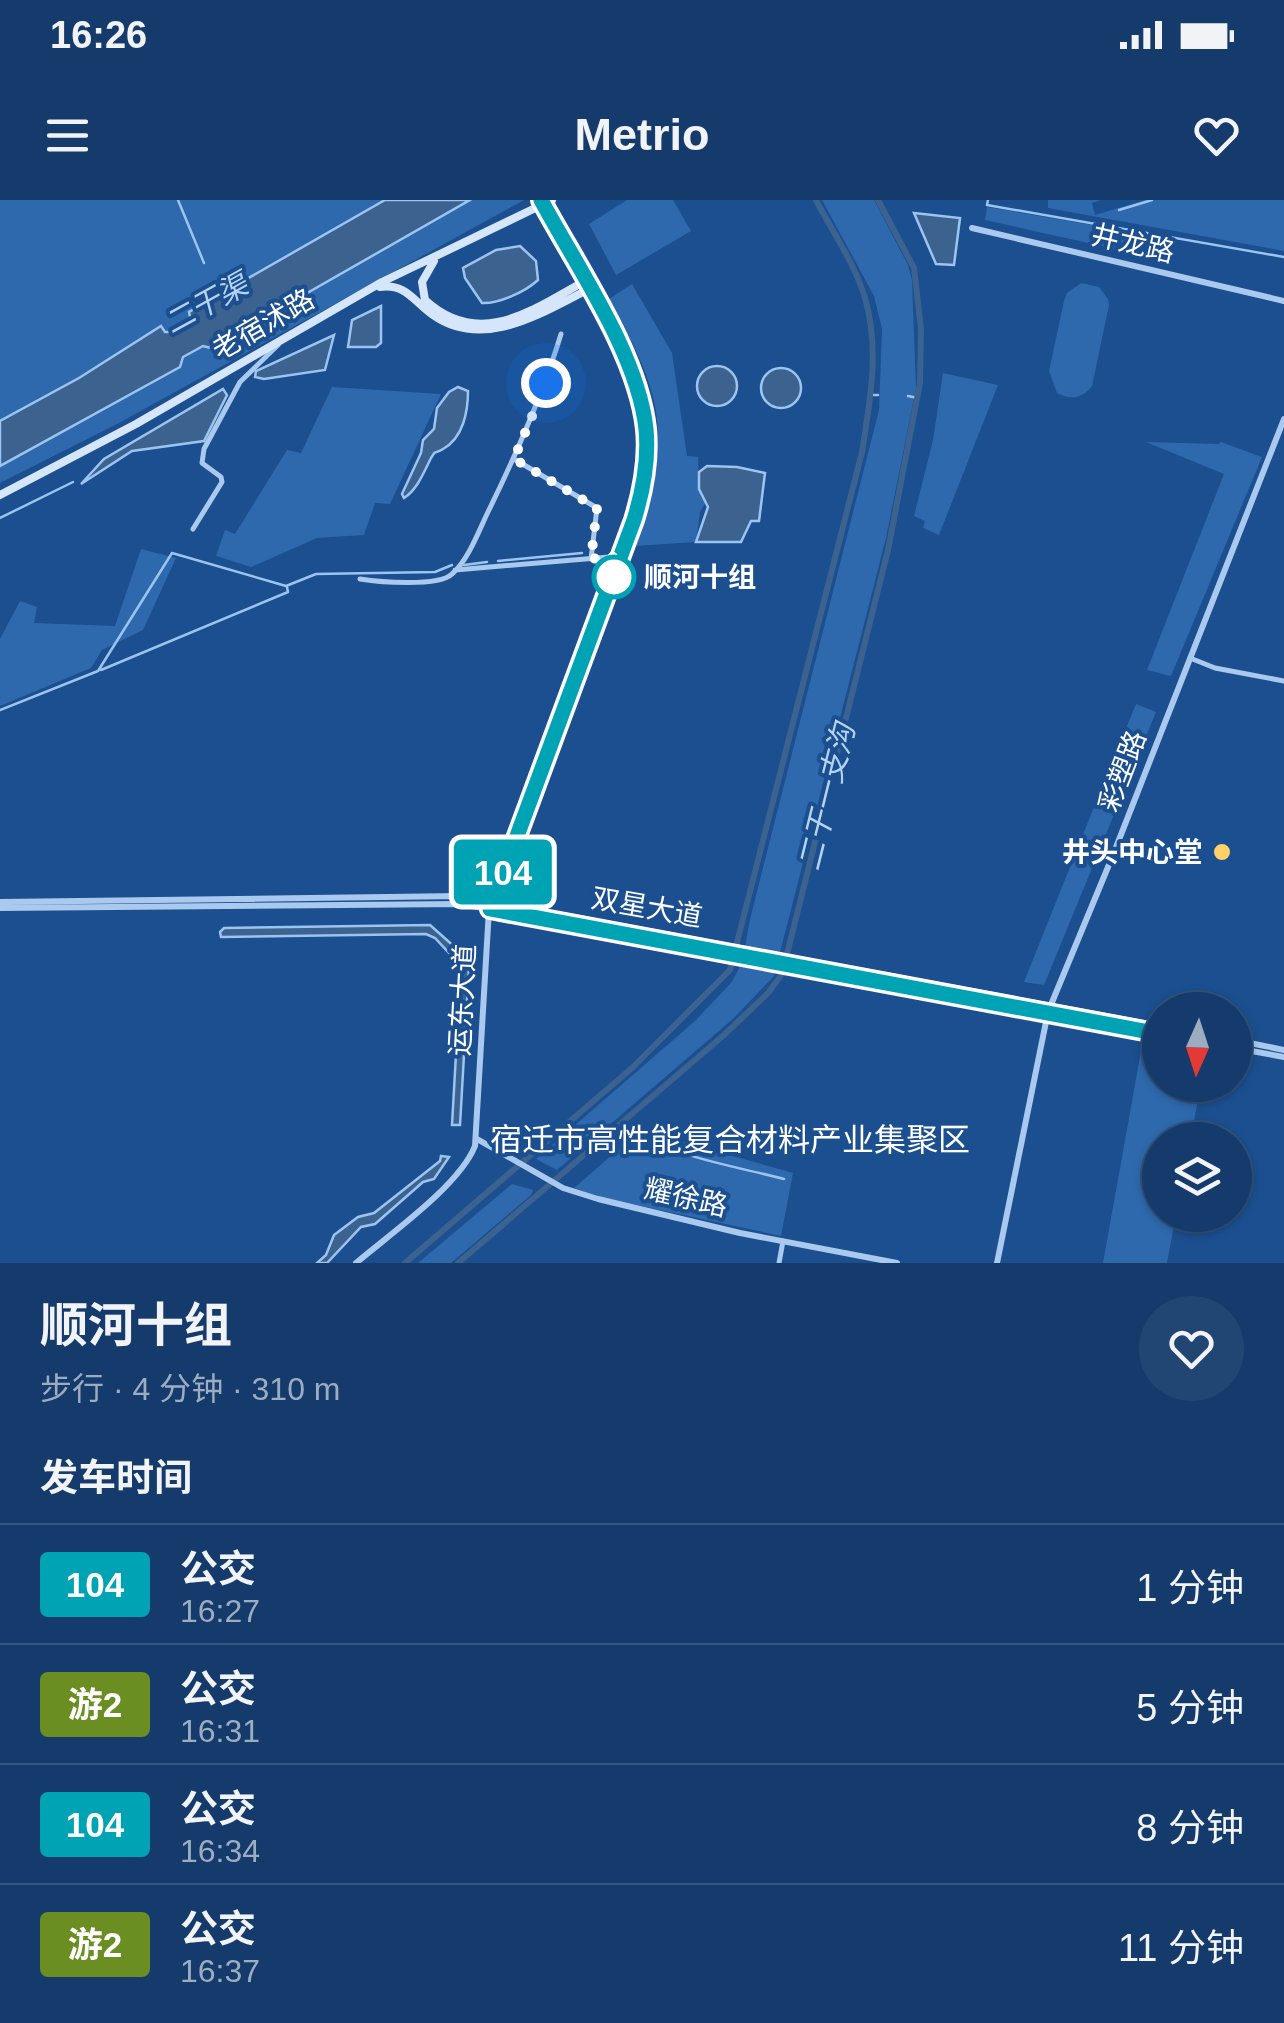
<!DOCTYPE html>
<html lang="zh">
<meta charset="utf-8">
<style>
body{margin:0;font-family:Arial,"Noto Sans SC",sans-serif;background:#214673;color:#f1f3f6;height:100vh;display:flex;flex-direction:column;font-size:38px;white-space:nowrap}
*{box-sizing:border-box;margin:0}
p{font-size:32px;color:#9dadc1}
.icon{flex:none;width:55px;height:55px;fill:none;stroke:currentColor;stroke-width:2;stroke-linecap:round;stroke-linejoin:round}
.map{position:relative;height:1063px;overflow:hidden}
.details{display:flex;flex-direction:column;background:#143b6b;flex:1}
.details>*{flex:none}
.badge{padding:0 20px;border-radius:8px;font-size:35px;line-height:65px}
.needle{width:65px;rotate:183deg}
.buttons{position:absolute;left:1142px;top:792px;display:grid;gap:20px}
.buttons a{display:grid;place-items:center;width:110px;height:110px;border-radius:50%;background:#143b6b;box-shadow:0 2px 8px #0004,0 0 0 2px #33557e;font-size:50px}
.you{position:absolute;width:50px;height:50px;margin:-25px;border:8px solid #fff;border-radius:50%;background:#1a73e8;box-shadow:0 0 0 15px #1a73e833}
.map>.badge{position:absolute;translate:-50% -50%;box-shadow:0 0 0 5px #fff}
h2{padding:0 40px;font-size:38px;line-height:90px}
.round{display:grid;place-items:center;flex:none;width:105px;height:105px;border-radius:52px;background:#214673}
.headline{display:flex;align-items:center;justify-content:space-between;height:170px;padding:0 40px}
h1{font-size:48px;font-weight:700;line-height:75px}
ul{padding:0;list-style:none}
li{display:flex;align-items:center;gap:30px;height:120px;padding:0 40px;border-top:2px solid #33557e}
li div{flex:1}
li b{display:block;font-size:38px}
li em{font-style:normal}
li .badge{min-width:110px;font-weight:700;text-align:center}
.status{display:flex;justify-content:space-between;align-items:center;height:70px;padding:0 50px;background:#143b6b;direction:ltr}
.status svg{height:28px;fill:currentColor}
header{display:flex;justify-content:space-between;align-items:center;height:130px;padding:0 40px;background:#143b6b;font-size:45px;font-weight:700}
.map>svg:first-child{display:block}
.green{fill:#2e69ad}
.water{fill:#3c6290;stroke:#9cc4f0;stroke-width:2.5}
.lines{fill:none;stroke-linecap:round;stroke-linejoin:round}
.stream{stroke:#9cc4f0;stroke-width:2.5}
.canal{stroke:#3c6290;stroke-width:6}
.minor{stroke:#a9c9ee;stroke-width:5}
.tertiary{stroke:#a9c9ee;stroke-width:6}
.secondary{stroke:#d6e6fa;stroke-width:8}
.secondary-bridge{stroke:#d6e6fa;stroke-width:8}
.line-casing{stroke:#fff;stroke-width:22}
.line{stroke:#00a3b4;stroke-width:15}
.walk{stroke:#fff;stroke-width:10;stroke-dasharray:0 18}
.stop-dot{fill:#fff;stroke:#00a3b4;stroke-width:5}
.poi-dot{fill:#ffd166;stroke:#1b4f8f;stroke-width:4}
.labels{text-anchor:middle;stroke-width:8;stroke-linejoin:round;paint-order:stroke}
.street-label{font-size:28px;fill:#fff;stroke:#1b4f8f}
.stop-label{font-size:28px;font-weight:bold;fill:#fff;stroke:#1b4f8f;text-anchor:start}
.poi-label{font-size:28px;font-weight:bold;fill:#fff;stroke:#1b4f8f;text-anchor:end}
.water-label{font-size:30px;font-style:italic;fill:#b5d3f5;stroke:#1b4f8f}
.quarter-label{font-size:32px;fill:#fff;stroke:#1b4f8f}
</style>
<div class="status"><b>16:26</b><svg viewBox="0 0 49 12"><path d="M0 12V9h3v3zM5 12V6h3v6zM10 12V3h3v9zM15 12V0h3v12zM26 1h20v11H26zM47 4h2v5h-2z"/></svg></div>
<header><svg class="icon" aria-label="menu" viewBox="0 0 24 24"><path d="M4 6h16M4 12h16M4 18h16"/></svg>Metrio<svg class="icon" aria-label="heart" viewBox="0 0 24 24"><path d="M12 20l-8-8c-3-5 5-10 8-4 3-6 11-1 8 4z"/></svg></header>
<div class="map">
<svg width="1284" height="1063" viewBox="0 0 1284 1063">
<rect width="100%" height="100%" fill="#1b4f8f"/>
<path class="green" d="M 0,0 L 524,0 L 117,224 L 0,283 Z
M 627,0 L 673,0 L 691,31 L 616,75 L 589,24 Z
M 822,0 L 874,0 L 908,65 L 912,80 L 916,188 L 886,338 L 774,776 L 734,818 L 557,970 L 536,959 L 695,821 L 731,783 L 742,763 L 750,719 L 879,210 L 882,129 L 874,96 Z
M 1048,0 L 1101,0 L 1092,3 L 1095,15 L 1145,0 L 1284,0 L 1284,51 L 1048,8 Z
M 987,7 L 1174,39 L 1169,61 L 985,20 Z
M 1081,83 L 1099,87 L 1108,99 L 1109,105 L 1092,186 C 1082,199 1070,200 1057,193 L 1049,171 L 1064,101 L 1067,93 Z
M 632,84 L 672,153 L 687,256 L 698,257 L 699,288 L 706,302 L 700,312 L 696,342 L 636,346 C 670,232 667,203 609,99 Z
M 943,173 L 998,185 L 939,335 L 923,328 L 925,321 L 914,316 L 933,240 Z
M 332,187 L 441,194 L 390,304 L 375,303 L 364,335 L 317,338 L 251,367 L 216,356 L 225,330 L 235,334 L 287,250 L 301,253 Z
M 1146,242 L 1219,244 L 1221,242 L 1262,257 L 1171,476 L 1147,470 L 1224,274 Z
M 141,349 L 176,358 L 143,430 L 102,450 L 91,468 L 0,506 L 0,439 L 20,401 L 37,407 L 34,423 L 115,426 Z
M 1136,504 L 1156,512 L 1127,583 L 1107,575 Z
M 1102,587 L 1122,595 L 1044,785 L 1024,782 Z
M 1141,851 L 1160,854 L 1160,885 L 1201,885 L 1190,940 L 1160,940 L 1160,1015 L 1176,1015 L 1167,1063 L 1103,1063 Z
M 641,930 L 793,973 L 781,1036 L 604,998 L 574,988 Z
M 512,984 L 533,990 L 531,995 L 451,1063 L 418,1063 Z"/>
<path class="water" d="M 385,0 L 470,0 L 211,148 L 203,146 L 183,157 L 180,167 L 0,266 L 0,221 L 79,178 L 161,126 L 165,132 L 173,132 L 191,121 L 189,112 Z
M 914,13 L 960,18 L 954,65 L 936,64 Z
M 520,46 L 536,61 L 538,80 C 525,92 498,104 482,103 L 465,78 L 463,68 L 496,50 Z
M 381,106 L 381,143 L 376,147 L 348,147 L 352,120 Z
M 334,135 L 325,170 L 264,179 L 255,177 L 256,171 Z
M697 186a20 20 0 1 1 40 0a20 20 0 1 1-40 0Z
M761 188a20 20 0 1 1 40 0a20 20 0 1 1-40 0Z
M 458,187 L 468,191 C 468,212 463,238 443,249 C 434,255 437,248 431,258 C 424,272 417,290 404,298 L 402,294 L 421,253 L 423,240 L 434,229 L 437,208 L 449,192 Z
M 223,189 L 227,195 L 204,241 L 132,251 L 81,284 L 104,259 Z
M 707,266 L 737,267 L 765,273 L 759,321 L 751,321 L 741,342 L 696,342 L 708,307 L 699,289 L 699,272 Z
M 430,725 L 467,758 L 469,767 L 460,925 L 452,925 L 461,766 L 435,738 L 426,734 L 221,737 L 220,732 L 224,728 Z
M 441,956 L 449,957 L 434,979 L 423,982 L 375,1024 L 361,1027 L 327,1063 L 317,1063 L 326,1055 L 334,1035 L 358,1017 L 374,1013 L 440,961 Z"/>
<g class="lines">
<path class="stream" d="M 178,0 L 204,63
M 988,0 L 987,5 L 1284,57
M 1119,10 L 1152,0
M 871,195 L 878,195
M 908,196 L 918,198
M 0,318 L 73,282
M 498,361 L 582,353
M 464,365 L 487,362
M 101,470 L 288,392 L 287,387
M 0,510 L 98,471 L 172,353 L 286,386 L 316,374 L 435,372 L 452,365
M 620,924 C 667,956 730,965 784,979"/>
<path class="canal" d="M 405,1063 L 632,868 L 730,770 L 862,252 C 870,201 880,149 865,98 C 855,64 832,31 816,0
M 458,1063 L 724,835 L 768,793 L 782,774 L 888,350 L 920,183 L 921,129 L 914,68 L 878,0"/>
<path class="minor" d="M 514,259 L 597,308 L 591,359
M 193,329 L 222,282 L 221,277 L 202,263 L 204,249 L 240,182 L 278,145
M 455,370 L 621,356
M 360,379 C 378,382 439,387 452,374 C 468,360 478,333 487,314 C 516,255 542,197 561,134
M 1190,458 L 1215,468 L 1284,481
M 779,1063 L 783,1041"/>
<path class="tertiary" d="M 972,28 L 1284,101
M 0,702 L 461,696 L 1160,826
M 0,708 L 461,704 L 1160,833
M 1235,840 L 1284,850
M 1235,848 L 1284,857
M 477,939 L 563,988 L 598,999 L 740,1033 L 897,1063
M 356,1063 C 390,1034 459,986 475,946 L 489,709 L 639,305 C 659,218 630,164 589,89
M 997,1063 L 1048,812 L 1113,655 L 1284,219"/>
<path class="secondary" d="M 434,61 L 422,82 L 425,100 C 479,150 533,110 585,81
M 380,87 C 406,83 414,102 433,115 C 484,151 543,112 589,89 L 562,39
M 0,295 L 136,224 L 382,82 L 552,0"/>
<path class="secondary-bridge" d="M 541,0 L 562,39"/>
</g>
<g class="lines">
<defs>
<path id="line" d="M 541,0 C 577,67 638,154 646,229 C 649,260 643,291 634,320 L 490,709 L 1160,834"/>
</defs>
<use href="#line" class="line-casing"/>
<use href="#line" class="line"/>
<path class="walk" d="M 546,183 L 514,259 L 597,308 L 591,359 L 621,356 L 611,384 L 614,377"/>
</g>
<circle class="stop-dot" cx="614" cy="377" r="20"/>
<circle class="poi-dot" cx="1222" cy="652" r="10"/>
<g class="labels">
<g class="street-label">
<text transform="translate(1133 43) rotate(13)" y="10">井龙路</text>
<text transform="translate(263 124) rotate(-30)" y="10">老宿沭路</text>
<text transform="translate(1122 571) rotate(-69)" y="10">彩塑路</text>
<text transform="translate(647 707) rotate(10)" y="10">双星大道</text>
<text transform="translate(462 800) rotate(-87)" y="10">运东大道</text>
<text transform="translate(686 997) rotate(13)" y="10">耀徐路</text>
</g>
<g class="stop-label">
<text x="644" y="387">顺河十组</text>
</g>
<g class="poi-label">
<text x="1202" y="662">井头中心堂</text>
</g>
<g class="water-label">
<text transform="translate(206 104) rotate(-29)" y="10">二干渠</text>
<text transform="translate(827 597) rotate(-76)" y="10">二干一支沟</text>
</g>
<g class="quarter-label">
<text x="730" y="951">宿迁市高性能复合材料产业集聚区</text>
</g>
</g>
</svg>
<div class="buttons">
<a><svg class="needle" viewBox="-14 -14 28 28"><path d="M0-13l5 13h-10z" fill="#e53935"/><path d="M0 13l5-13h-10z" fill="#9dadc1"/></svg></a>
<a><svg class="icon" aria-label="layers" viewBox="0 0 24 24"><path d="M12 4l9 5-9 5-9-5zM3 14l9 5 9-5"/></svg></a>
</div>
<div class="you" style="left:546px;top:183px"></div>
<b class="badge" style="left:503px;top:672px;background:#00a3b4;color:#fff">104</b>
</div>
<section class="details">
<div class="headline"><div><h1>顺河十组</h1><p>步行 · 4 分钟 · 310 m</p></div><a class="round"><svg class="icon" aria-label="heart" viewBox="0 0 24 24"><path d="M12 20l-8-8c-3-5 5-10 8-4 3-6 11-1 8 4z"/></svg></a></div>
<h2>发车时间</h2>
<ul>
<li><span class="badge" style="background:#00a3b4;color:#fff">104</span><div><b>公交</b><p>16:27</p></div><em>1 分钟</em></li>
<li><span class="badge" style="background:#6b8e23;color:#fff">游2</span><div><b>公交</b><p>16:31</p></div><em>5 分钟</em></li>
<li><span class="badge" style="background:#00a3b4;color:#fff">104</span><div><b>公交</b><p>16:34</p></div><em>8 分钟</em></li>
<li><span class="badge" style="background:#6b8e23;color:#fff">游2</span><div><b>公交</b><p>16:37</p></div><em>11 分钟</em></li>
</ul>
</section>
